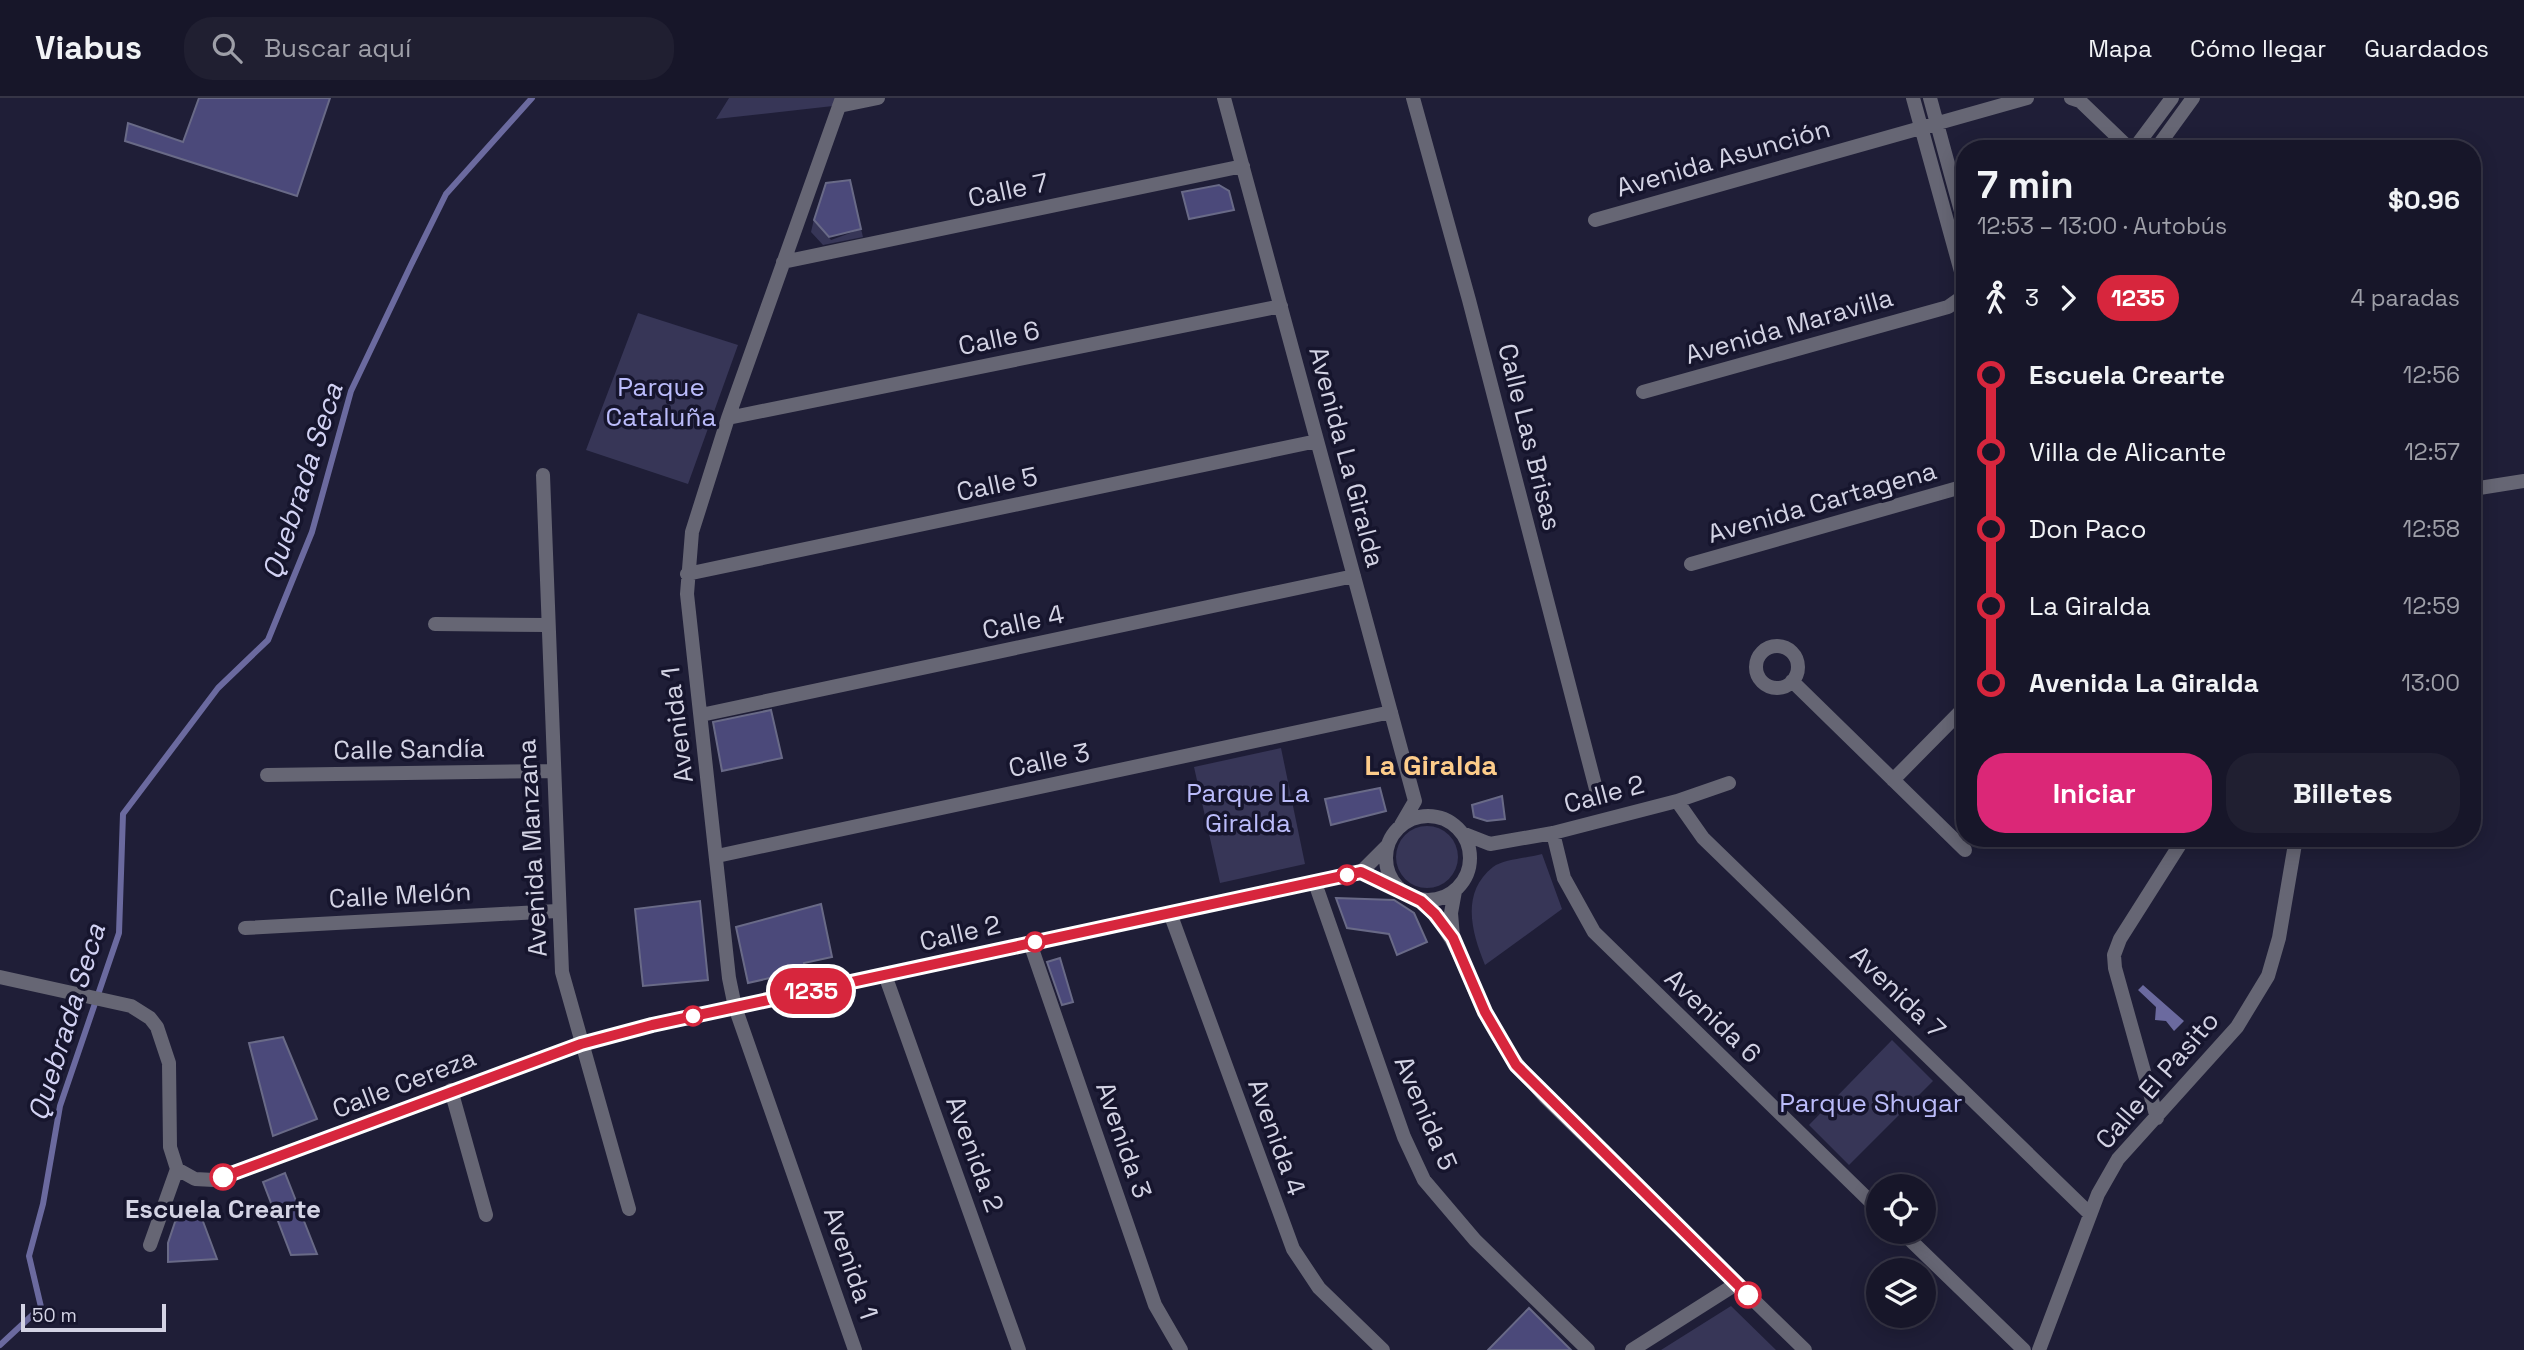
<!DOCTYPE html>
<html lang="es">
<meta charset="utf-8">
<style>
body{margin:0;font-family:"Space Grotesk",sans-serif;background:#201f31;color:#f1f3f6;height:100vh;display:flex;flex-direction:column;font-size:26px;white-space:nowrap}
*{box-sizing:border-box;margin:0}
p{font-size:23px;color:#9e9fa8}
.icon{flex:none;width:38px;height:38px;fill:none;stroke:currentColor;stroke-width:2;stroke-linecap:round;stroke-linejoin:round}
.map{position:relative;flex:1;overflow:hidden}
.panel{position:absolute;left:1956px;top:42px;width:525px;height:707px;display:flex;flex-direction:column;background:#171629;border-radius:28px;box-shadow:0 4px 18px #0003,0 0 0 2px #363546}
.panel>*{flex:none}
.badge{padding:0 14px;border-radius:23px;font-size:24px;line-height:46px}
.fabs{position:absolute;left:1866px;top:1076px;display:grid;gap:14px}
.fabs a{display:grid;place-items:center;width:70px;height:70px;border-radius:50%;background:#171629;box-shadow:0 4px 18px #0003,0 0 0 2px #363546;font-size:35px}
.scale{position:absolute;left:21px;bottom:18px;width:145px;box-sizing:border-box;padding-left:7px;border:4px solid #d3d3e4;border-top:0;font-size:19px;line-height:24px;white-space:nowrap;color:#d3d3e4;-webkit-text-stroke:5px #16152d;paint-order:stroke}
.map>.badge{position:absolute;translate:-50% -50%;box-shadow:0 0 0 4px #fff}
.legs{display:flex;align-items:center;gap:10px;height:77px;padding:0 21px;font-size:23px}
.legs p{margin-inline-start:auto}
.head{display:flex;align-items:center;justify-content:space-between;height:119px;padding:0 21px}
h1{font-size:38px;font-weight:800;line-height:52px}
.primary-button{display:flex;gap:14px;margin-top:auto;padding:14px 21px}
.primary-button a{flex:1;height:80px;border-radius:28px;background:#db2777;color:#fff;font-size:28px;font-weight:800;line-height:80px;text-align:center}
.primary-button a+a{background:#201f31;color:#f1f3f6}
ul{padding:0 21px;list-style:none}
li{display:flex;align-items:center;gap:24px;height:77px;font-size:26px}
li i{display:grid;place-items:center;width:10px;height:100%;margin:0 9px;background:currentColor}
li i::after{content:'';width:18px;height:18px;margin:-9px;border:5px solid;border-radius:50%;background:#171629}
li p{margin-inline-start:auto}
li:first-child i{background:linear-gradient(#0000 50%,currentColor 0)}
li:last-child i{background:linear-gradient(currentColor 50%,#0000 0)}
header{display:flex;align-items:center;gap:42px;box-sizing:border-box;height:98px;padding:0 35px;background:#171629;border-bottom:2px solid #363546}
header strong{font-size:33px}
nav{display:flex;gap:38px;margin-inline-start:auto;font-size:24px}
.search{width:490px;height:63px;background:#201f31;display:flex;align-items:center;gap:18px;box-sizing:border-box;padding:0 24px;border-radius:28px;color:#9e9fa8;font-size:26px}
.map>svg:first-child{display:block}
.green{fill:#373657}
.water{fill:#6b6a9f}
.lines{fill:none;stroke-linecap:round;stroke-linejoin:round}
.stream{stroke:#6b6a9f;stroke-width:6}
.building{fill:#4b497a;stroke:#696a87;stroke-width:2}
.minor{stroke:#666674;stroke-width:14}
.line-1-casing{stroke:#fff;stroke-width:16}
.line-1{stroke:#d7263d;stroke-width:10}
.stop-1-dot{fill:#fff;stroke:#d7263d;stroke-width:3.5}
.labels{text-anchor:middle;stroke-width:7;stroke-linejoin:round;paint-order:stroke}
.street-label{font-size:26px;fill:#d3d3e4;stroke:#16152d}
.park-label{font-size:26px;fill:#bbbcfb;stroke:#16152d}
.stop-label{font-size:26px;font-weight:bold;fill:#d3d3e4;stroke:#16152d}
.water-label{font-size:28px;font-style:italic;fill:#d2d2f3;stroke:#16152d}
.neighbourhood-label{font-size:28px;font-weight:bold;fill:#fdcc8a;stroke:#16152d}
</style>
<header>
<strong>Viabus</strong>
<div class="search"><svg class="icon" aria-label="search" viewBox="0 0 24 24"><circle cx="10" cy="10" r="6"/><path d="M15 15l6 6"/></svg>Buscar aquí</div>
<nav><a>Mapa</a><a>Cómo llegar</a><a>Guardados</a></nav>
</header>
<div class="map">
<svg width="2524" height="1252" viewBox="0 0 2524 1252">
<rect width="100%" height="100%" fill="#1f1e37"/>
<path class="green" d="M 729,0 L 836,0 L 833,8 L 716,21 Z
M 815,117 L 820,119 L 815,123 L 831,142 L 861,131 L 863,139 L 823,147 L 811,134 Z
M 638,215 L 738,247 L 688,386 L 586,352 Z
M 1281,650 L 1305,766 L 1220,785 L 1194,669 Z
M1396 759a31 31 0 1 1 62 0a31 31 0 1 1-62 0Z
M 1542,756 L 1562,811 L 1485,867 C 1472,835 1460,795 1493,769 C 1504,761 1528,760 1542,756 Z
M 1892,942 L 1933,983 L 1849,1067 L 1809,1027 Z
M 1731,1208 L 1776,1252 L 1661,1252 Z"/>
<path class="water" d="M 2143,887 L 2184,923 L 2174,933 L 2166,923 L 2155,922 L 2156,909 L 2138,892 Z"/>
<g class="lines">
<path class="stream" d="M 0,1247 L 41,1209 L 29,1158 L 43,1106 L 60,1008 L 119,835 L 123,716 L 218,590 L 268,542 L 312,434 L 351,293 L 411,167 L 446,96 L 532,0"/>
</g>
<path class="building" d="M 199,0 L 330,0 L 297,98 L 125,43 L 128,25 L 183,44 Z
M 850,82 L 861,131 L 829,139 L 814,122 L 826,85 Z
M 1219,87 L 1229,93 L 1234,112 L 1189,121 L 1182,94 Z
M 771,612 L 782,660 L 722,673 L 713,624 Z
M 1380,690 L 1386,713 L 1331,727 L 1325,701 Z
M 1502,698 L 1505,721 L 1487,723 L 1474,719 L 1472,707 Z
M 1336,800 L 1394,802 L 1414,815 L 1427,844 L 1397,857 L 1389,836 L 1347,830 Z
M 700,803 L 708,882 L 643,888 L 635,811 Z
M 821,806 L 832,859 L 804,865 L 805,872 L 748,885 L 736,829 Z
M 1060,860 L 1073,904 L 1062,907 L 1047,864 Z
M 283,939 L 317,1021 L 273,1038 L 249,945 Z
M 285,1075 L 317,1156 L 291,1157 L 263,1084 Z
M 198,1110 L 217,1161 L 168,1164 L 168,1145 L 175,1124 L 189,1111 Z
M 1529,1210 L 1571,1252 L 1488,1252 Z"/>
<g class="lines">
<path class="minor" d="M 842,0 L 728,320 L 692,434 L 687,496 L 729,880 L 735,909 L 855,1252
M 1224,0 L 1415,703 L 1401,727
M 1413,0 L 1469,202 L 1596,691
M 1913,0 L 1965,188
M 1930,0 L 1965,128
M 2071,0 L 2080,3 L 2130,51
M 839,8 L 878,0
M 2134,51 L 2172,0
M 2156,51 L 2193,0
M 1595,122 L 2027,0
M 783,164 L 1243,68
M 1643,294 L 1948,209 L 1965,197
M 728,320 L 1281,208
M 543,377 L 562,874 L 629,1111
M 2473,391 L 2524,383
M 1691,466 L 1965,388
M 687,476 L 1317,343
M 435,526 L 547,527
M1756 569a21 21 0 1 1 42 0a21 21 0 1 1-42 0Z
M 1792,583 L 1965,752
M 701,617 L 1354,478
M 267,677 L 552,673
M 1893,682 L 1965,609
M 1677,703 L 1703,740 L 2090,1116
M1386 760a42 42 0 1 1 84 0a42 42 0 1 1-84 0Z
M 1462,735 L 1490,746 L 1553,735 L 1677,703 L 1729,685
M 1553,735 L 1564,780 L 1594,834 L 1878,1111
M 717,758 L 1391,614
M 1361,774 L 1399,790
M 1315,785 L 1404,1039 L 1424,1082 L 1475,1142 L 1588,1252
M 1421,802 C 1459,841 1463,869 1485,915 C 1501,948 1522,973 1546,1000 L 1805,1252
M 1170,815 L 1293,1151 L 1319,1190 L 1383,1252
M 245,830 L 557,813
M 1453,839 L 1451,815 L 1455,793
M 1030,845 L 1155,1207 L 1181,1252
M 885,877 L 1019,1252
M 0,879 L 131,908 L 150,920 L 157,929 L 169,965 L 170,1049 L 177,1071 L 150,1147
M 451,992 L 486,1117
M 2157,1020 L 2115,870 L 2114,857 L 2120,841 L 2184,740
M 177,1071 L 195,1081 L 214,1082 L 581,946 L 652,927 L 1361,774 L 1387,748
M 1902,1134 L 2024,1252
M 1632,1252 L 1736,1186
M 2039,1252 L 2098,1096 L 2118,1061 L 2237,929 L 2268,878 L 2279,840 L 2296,740"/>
</g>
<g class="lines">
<defs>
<path id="line-1" d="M 223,1079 L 581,946 L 652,927 L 1361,774 L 1421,803 L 1435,816 L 1453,840 L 1485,914 L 1516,967 L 1748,1197"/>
</defs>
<use href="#line-1" class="line-1-casing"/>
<use href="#line-1" class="line-1"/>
</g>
<g class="stop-1-dot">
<circle cx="1347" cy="777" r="9"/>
<circle cx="1035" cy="844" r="9"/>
<circle cx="693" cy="918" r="9"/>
<circle cx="223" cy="1079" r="12"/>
<circle cx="1748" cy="1197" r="12"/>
</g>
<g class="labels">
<g class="street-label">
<text transform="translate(1723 60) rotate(-16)" y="9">Avenida Asunción</text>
<text transform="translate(1008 92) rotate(-12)" y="9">Calle 7</text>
<text transform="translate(1789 228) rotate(-16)" y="9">Avenida Maravilla</text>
<text transform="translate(999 240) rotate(-12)" y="9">Calle 6</text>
<text transform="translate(1530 339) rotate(76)" y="9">Calle Las Brisas</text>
<text transform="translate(1347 359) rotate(75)" y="9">Avenida La Giralda</text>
<text transform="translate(997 386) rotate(-12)" y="9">Calle 5</text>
<text transform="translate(1822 404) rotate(-16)" y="9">Avenida Cartagena</text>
<text transform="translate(1023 524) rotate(-12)" y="9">Calle 4</text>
<text transform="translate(677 627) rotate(-97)" y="9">Avenida 1</text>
<text transform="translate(409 651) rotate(-1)" y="9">Calle Sandía</text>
<text transform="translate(1049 662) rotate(-12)" y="9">Calle 3</text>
<text transform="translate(1604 696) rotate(-15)" y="9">Calle 2</text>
<text transform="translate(532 750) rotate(-93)" y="9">Avenida Manzana</text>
<text transform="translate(400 797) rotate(-3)" y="9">Calle Melón</text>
<text transform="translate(960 835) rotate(-13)" y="9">Calle 2</text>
<text transform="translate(1898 894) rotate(44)" y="9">Avenida 7</text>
<text transform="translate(1713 918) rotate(44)" y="9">Avenida 6</text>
<text transform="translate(2157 982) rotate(-49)" y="9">Calle El Pasito</text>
<text transform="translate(404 985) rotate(-21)" y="9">Calle Cereza</text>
<text transform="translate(1426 1015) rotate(67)" y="9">Avenida 5</text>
<text transform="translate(1277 1039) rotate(70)" y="9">Avenida 4</text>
<text transform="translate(1124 1042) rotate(71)" y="9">Avenida 3</text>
<text transform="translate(975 1056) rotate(70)" y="9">Avenida 2</text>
<text transform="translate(851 1165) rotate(71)" y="9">Avenida 1</text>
</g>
<g class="park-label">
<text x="661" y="298">Parque<tspan x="661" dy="30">Cataluña</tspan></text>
<text x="1248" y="704">Parque La<tspan x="1248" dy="30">Giralda</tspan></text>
<text x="1871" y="1014">Parque Shugar</text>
</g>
<g class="stop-label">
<text x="223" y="1120">Escuela Crearte</text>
</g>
<g class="water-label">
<text transform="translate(302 383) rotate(-72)" y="10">Quebrada Seca</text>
<text transform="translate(66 924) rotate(-73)" y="10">Quebrada Seca</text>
</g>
<g class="neighbourhood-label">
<text x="1431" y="677">La Giralda</text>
</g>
</g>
</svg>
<div class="fabs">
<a><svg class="icon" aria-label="locate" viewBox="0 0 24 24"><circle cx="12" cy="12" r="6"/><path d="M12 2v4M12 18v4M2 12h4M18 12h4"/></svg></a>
<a><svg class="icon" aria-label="layers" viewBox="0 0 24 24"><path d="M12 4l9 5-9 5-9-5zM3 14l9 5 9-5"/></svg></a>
</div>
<div class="scale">50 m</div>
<b class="badge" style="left:811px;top:893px;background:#d7263d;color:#fff">1235</b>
<section class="panel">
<div class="head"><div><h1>7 min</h1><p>12:53 – 13:00 · Autobús</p></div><b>$0.96</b></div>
<div class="legs"><svg class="icon" aria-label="walk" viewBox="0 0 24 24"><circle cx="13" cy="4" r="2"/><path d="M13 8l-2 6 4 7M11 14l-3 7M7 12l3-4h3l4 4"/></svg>3<svg class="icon" aria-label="forward" viewBox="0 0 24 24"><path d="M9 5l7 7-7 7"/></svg><b class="badge" style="background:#d7263d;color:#fff">1235</b><p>4 paradas</p></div>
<ul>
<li><i style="color:#d7263d"></i><b>Escuela Crearte</b><p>12:56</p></li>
<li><i style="color:#d7263d"></i><span>Villa de Alicante</span><p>12:57</p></li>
<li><i style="color:#d7263d"></i><span>Don Paco</span><p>12:58</p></li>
<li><i style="color:#d7263d"></i><span>La Giralda</span><p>12:59</p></li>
<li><i style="color:#d7263d"></i><b>Avenida La Giralda</b><p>13:00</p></li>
</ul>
<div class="primary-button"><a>Iniciar</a><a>Billetes</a></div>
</section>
</div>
